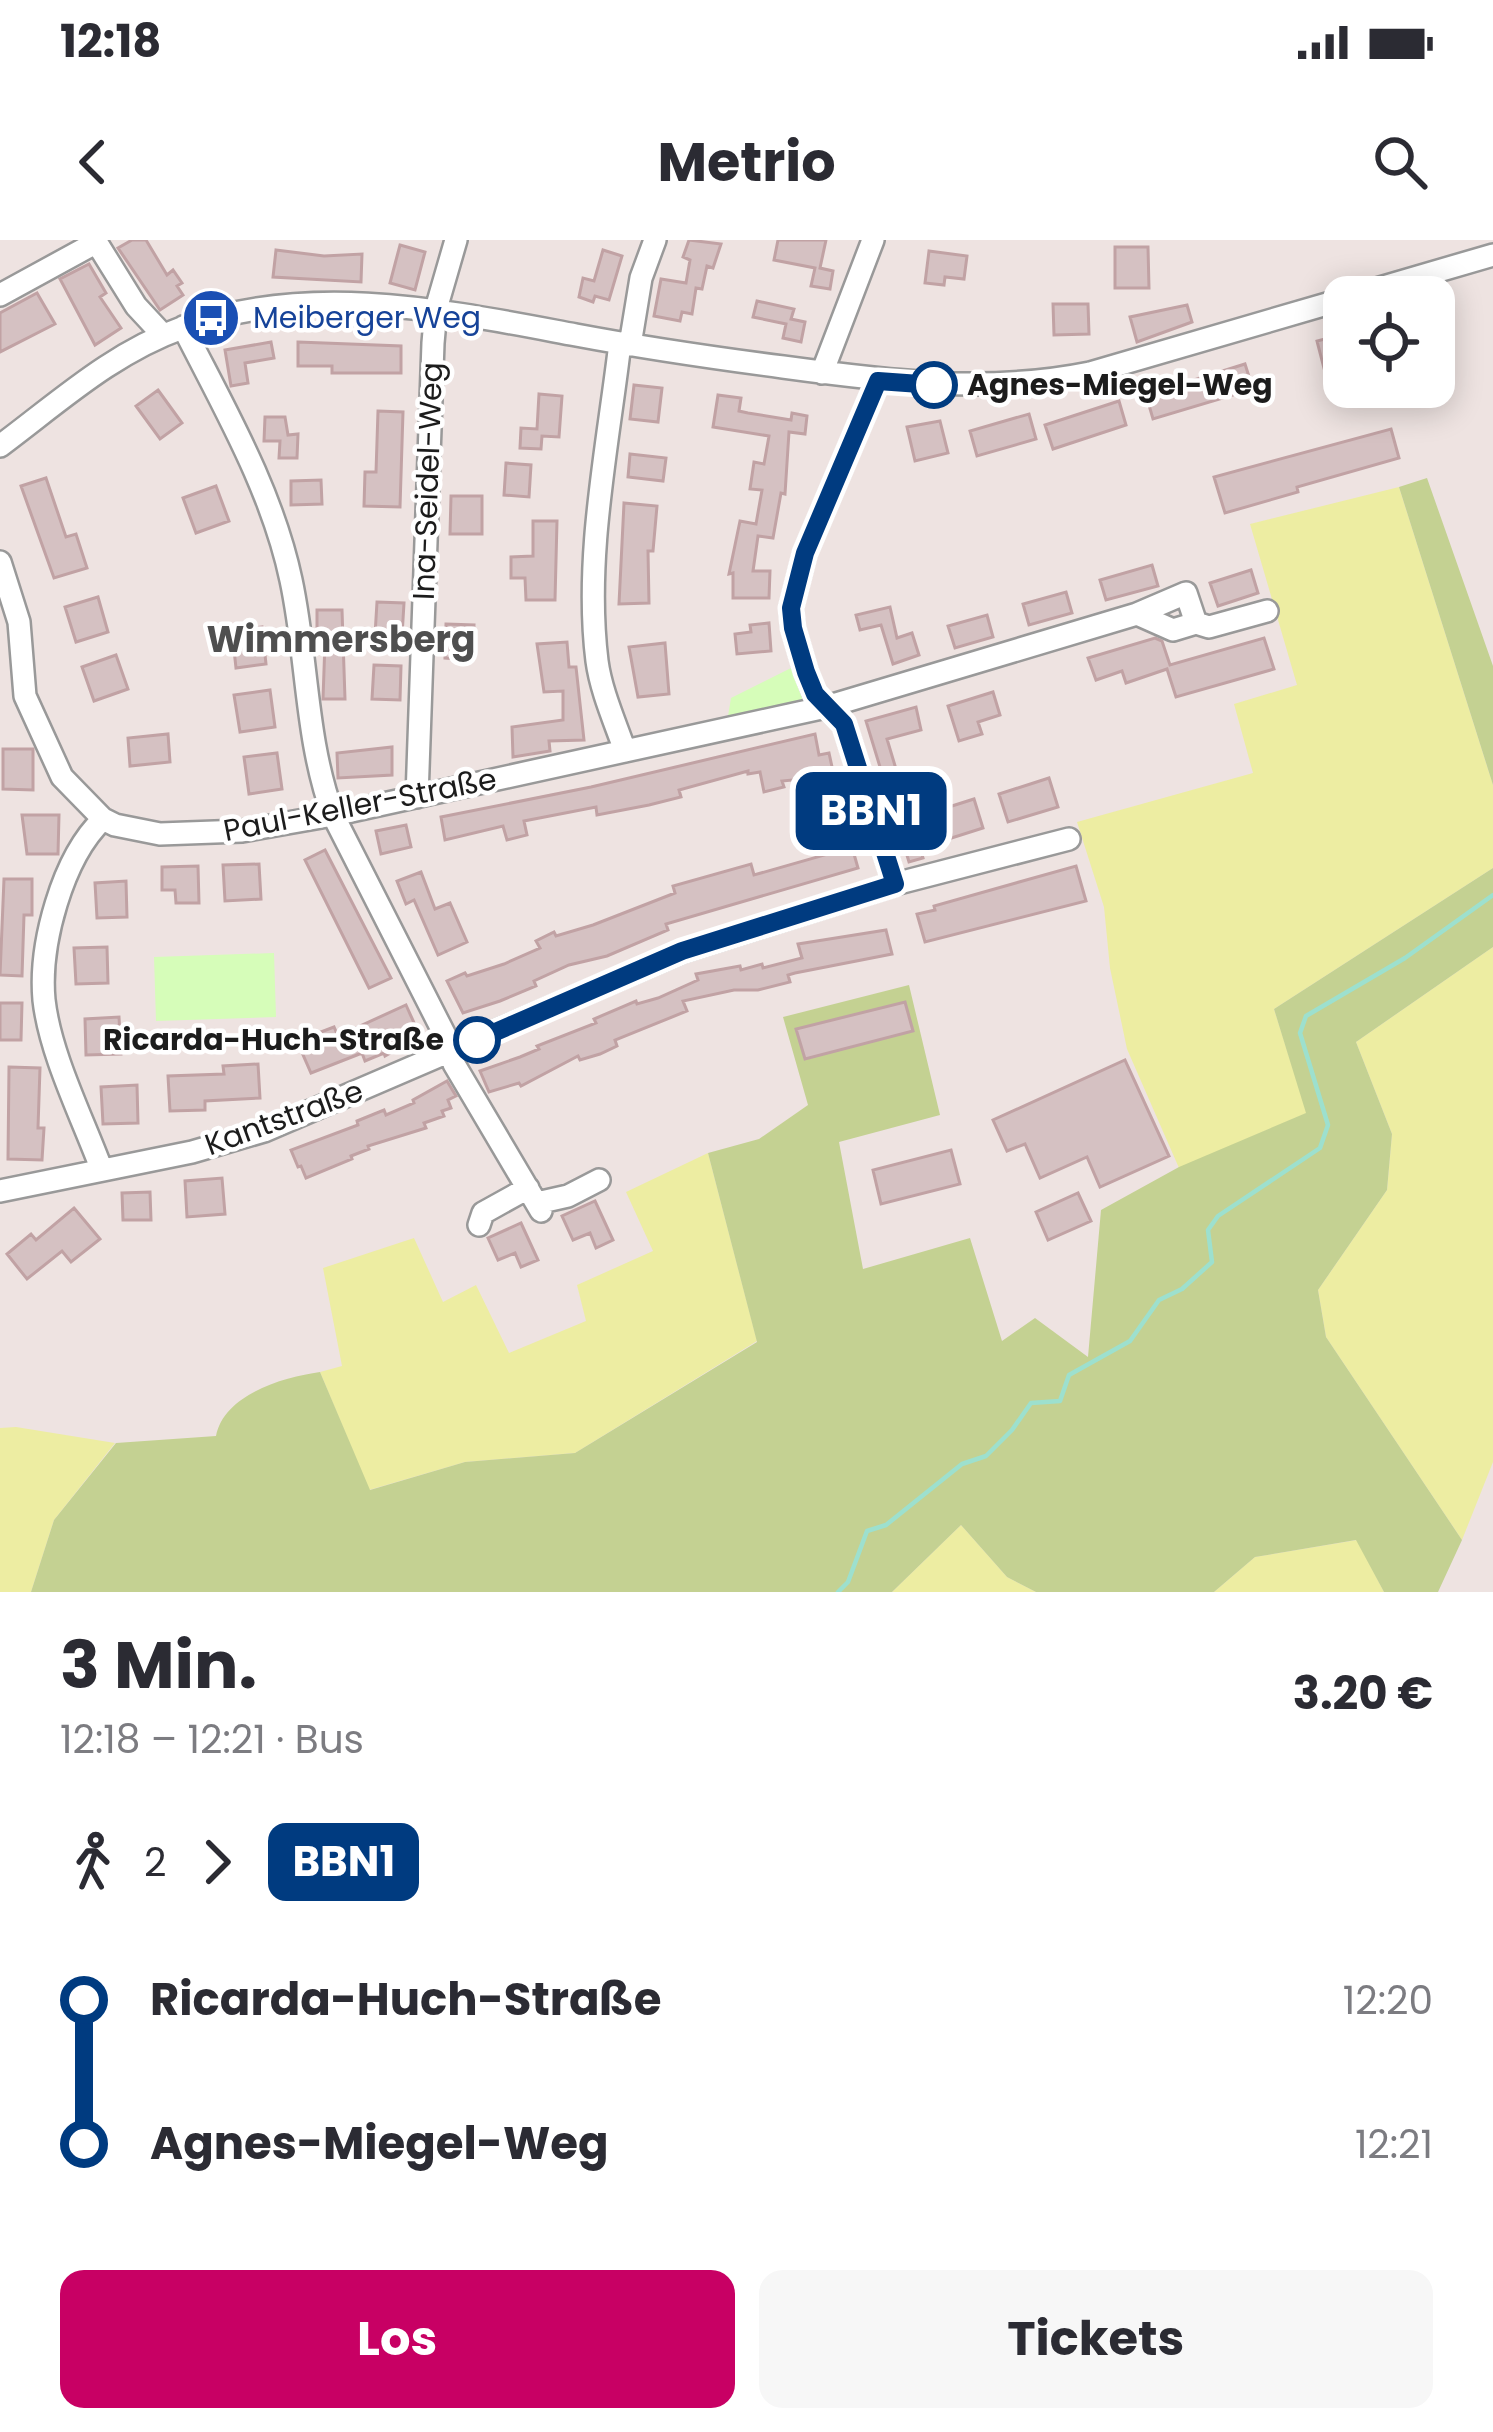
<!DOCTYPE html>
<html lang="de">
<meta charset="utf-8">
<style>
body{margin:0;font-family:Poppins,sans-serif;background:#f7f7f7;color:#2b2b33;height:100vh;display:flex;flex-direction:column;font-size:45px;white-space:nowrap}
*{box-sizing:border-box;margin:0}
p{font-size:39px;color:#7c7c81}
.icon{flex:none;width:66px;height:66px;fill:none;stroke:currentColor;stroke-width:2;stroke-linecap:round;stroke-linejoin:round}
.map{position:relative;height:1352px;overflow:hidden}
.drawer{display:flex;flex-direction:column;background:#fff;flex:1}
.drawer>*{flex:none}
.badge{padding:0 24px;border-radius:18px;font-size:42px;line-height:78px}
.tools{position:absolute;left:1323px;top:36px;display:grid;gap:24px}
.tools a{display:grid;place-items:center;width:132px;height:132px;border-radius:24px;background:#fff;box-shadow:0 6px 30px #0003;font-size:60px}
.map>.badge{position:absolute;translate:-50% -50%;box-shadow:0 0 0 6px #fff}
.legs{display:flex;align-items:center;gap:18px;height:132px;padding:0 60px;font-size:39px}
.legs p{margin-inline-start:auto}
.head{display:flex;align-items:center;justify-content:space-between;height:204px;padding:0 60px}
h1{font-size:66px;font-weight:700;line-height:90px}
.button{display:flex;gap:24px;margin-top:auto;padding:24px 60px}
.button a{flex:1;height:138px;border-radius:24px;background:#c80064;color:#fff;font-size:48px;font-weight:700;line-height:138px;text-align:center}
.button a+a{background:#f7f7f7;color:#2b2b33}
ul{padding:0 60px;list-style:none}
li{display:flex;align-items:center;gap:42px;height:144px;font-size:45px}
li i{display:grid;place-items:center;width:18px;height:100%;margin:0 15px;background:currentColor}
li i::after{content:'';width:30px;height:30px;margin:-15px;border:9px solid;border-radius:50%;background:#fff}
li p{margin-inline-start:auto}
li:first-child i{background:linear-gradient(#0000 50%,currentColor 0)}
li:last-child i{background:linear-gradient(currentColor 50%,#0000 0)}
.status{display:flex;justify-content:space-between;align-items:center;height:84px;padding:0 60px;background:#fff;direction:ltr}
.status svg{height:33px;fill:currentColor}
header{display:flex;justify-content:space-between;align-items:center;height:156px;padding:0 60px;background:#fff;font-size:54px;font-weight:700}
.map>svg:first-child{display:block}
.grass{fill:#ededa2}
.forest{fill:#c4d192}
.park{fill:#d6fdb9}
.lines{fill:none;stroke-linecap:round;stroke-linejoin:round}
.stream{stroke:#9de0ce;stroke-width:4.5}
.building{fill:#d5c1c2;stroke:#c1a2a4;stroke-width:3}
.minor-casing{stroke:#999;stroke-width:26}
.minor{stroke:#fff;stroke-width:21}
.line-1-casing{stroke:#fff;stroke-width:27}
.line-1{stroke:#003b80;stroke-width:18}
.stop-1-dot{fill:#fff;stroke:#003b80;stroke-width:6}
.labels{text-anchor:middle;stroke-width:9;stroke-linejoin:round;paint-order:stroke}
.transit-label{font-size:30px;fill:#164399;stroke:#fff;text-anchor:start}
.stop-label{font-size:30px;font-weight:bold;fill:#1c1c1c;stroke:#fff;text-anchor:start}
.street-label{font-size:30px;fill:#1c1c1c;stroke:#fff}
.quarter-label{font-size:36px;font-weight:bold;fill:#4f4f4f;stroke:#fff}
</style>
<div class="status"><b>12:18</b><svg viewBox="0 0 49 12"><path d="M0 12V9h3v3zM5 12V6h3v6zM10 12V3h3v9zM15 12V0h3v12zM26 1h20v11H26zM47 4h2v5h-2z"/></svg></div>
<header><svg class="icon" aria-label="back" viewBox="0 0 24 24"><path d="M15 5l-7 7 7 7"/></svg>Metrio<svg class="icon" aria-label="search" viewBox="0 0 24 24"><circle cx="10" cy="10" r="6"/><path d="M15 15l6 6"/></svg></header>
<div class="map">
<svg width="1493" height="1352" viewBox="0 0 1493 1352">
<rect width="100%" height="100%" fill="#eee3e1"/>
<path class="grass" d="M 1399,247 L 1493,545 L 1493,628 L 1274,769 L 1307,873 L 1179,928 L 1127,809 L 1110,728 L 1104,667 L 1077,582 L 1253,533 L 1234,464 L 1297,445 L 1250,284 Z
M 1493,707 L 1493,1222 L 1462,1300 L 1326,1097 L 1318,1050 L 1387,950 L 1392,894 L 1356,802 Z
M 708,913 L 757,1101 L 575,1213 L 465,1222 L 369,1250 L 320,1132 L 342,1126 L 323,1028 L 414,998 L 443,1062 L 476,1045 L 509,1113 L 586,1081 L 577,1045 L 653,1011 L 626,952 Z
M 16,1187 L 115,1203 L 54,1280 L 31,1352 L 0,1352 L 0,1188 Z
M 961,1285 L 1007,1337 L 1036,1352 L 892,1352 Z
M 1357,1300 L 1384,1352 L 1214,1352 L 1255,1317 Z"/>
<path class="forest" d="M 1427,238 L 1493,426 L 1493,545 L 1399,247 Z
M 1493,628 L 1493,707 L 1356,802 L 1392,894 L 1387,950 L 1318,1050 L 1326,1097 L 1462,1300 L 1438,1352 L 1384,1352 L 1356,1300 L 1255,1317 L 1214,1352 L 1036,1352 L 1007,1337 L 961,1285 L 892,1352 L 31,1352 L 54,1280 L 116,1203 L 216,1196 C 224,1154 284,1137 320,1132 L 370,1250 L 465,1222 L 575,1213 L 757,1102 L 708,913 L 759,899 L 808,865 L 783,777 L 909,745 L 940,875 L 839,902 L 863,1029 L 970,998 L 1002,1101 L 1035,1078 L 1088,1117 L 1101,970 L 1179,927 L 1306,873 L 1274,769 Z"/>
<path class="park" d="M 793,427 L 804,461 L 728,476 L 731,458 Z
M 274,713 L 276,777 L 156,781 L 154,717 Z"/>
<g class="lines">
<path class="stream" d="M 838,1352 L 848,1342 L 867,1291 L 886,1285 L 962,1224 L 986,1216 L 1012,1190 L 1031,1163 L 1060,1161 L 1069,1135 L 1130,1101 L 1159,1060 L 1182,1049 L 1212,1022 L 1208,990 L 1218,976 L 1320,908 L 1328,885 L 1300,793 L 1306,776 L 1405,718 L 1493,655"/>
</g>
<path class="building" d="M 132,0 L 146,0 L 167,35 L 173,30 L 182,43 L 177,46 L 183,55 L 160,70 L 118,8 Z
M 689,0 L 721,4 L 713,28 L 707,26 L 702,49 L 696,48 L 692,74 L 682,72 L 680,81 L 654,76 L 661,39 L 686,43 L 690,20 L 683,17 Z
M 778,0 L 826,0 L 820,28 L 833,31 L 830,49 L 811,46 L 815,28 L 774,20 Z
M 400,5 L 425,12 L 415,50 L 390,43 Z
M 1115,7 L 1148,7 L 1149,48 L 1115,48 Z
M 276,10 L 324,16 L 362,14 L 361,42 L 273,37 Z
M 603,10 L 622,16 L 609,60 L 595,56 L 593,62 L 579,57 L 583,38 L 594,41 Z
M 929,11 L 967,16 L 964,39 L 945,37 L 944,45 L 925,43 Z
M 89,24 L 106,53 L 100,57 L 121,88 L 95,105 L 60,39 Z
M 37,53 L 55,84 L 0,112 L 0,73 Z
M 757,61 L 794,69 L 791,79 L 805,82 L 801,102 L 783,98 L 786,84 L 753,77 Z
M 1053,64 L 1088,64 L 1089,94 L 1054,95 Z
M 1187,65 L 1192,82 L 1137,102 L 1130,77 Z
M 1344,94 L 1344,126 L 1325,132 L 1317,101 Z
M 271,102 L 274,118 L 245,123 L 248,143 L 231,146 L 225,110 Z
M 298,102 L 401,106 L 401,133 L 332,133 L 332,126 L 298,126 Z
M 1245,124 L 1253,149 L 1153,179 L 1146,155 Z
M 634,145 L 662,148 L 658,182 L 630,179 Z
M 158,150 L 182,183 L 160,199 L 136,166 Z
M 539,154 L 562,156 L 559,197 L 542,196 L 541,209 L 520,208 L 521,188 L 537,189 Z
M 718,155 L 741,158 L 739,171 L 748,173 L 791,180 L 792,173 L 807,176 L 805,194 L 789,192 L 785,254 L 781,253 L 773,298 L 758,296 L 753,331 L 770,331 L 769,358 L 733,358 L 733,333 L 729,334 L 740,281 L 756,284 L 762,250 L 750,249 L 754,222 L 764,224 L 769,196 L 713,187 Z
M 1119,161 L 1126,185 L 1053,209 L 1045,185 Z
M 378,171 L 403,172 L 400,267 L 364,266 L 365,232 L 376,232 Z
M 1029,174 L 1036,199 L 977,216 L 970,191 Z
M 265,177 L 285,177 L 288,195 L 298,194 L 297,218 L 279,218 L 280,201 L 264,201 Z
M 940,181 L 948,213 L 915,221 L 907,187 Z
M 1391,189 L 1399,218 L 1297,247 L 1298,252 L 1225,273 L 1214,237 Z
M 630,214 L 666,218 L 663,241 L 628,237 Z
M 506,223 L 531,225 L 529,257 L 504,255 Z
M 46,238 L 66,297 L 76,294 L 87,328 L 54,338 L 21,246 Z
M 321,240 L 322,264 L 291,265 L 291,241 Z
M 216,246 L 229,281 L 196,293 L 183,258 Z
M 451,256 L 482,256 L 482,294 L 450,294 Z
M 624,263 L 657,266 L 653,311 L 648,311 L 649,363 L 619,364 Z
M 533,281 L 557,281 L 555,360 L 526,360 L 525,338 L 511,338 L 511,317 L 533,316 Z
M 1152,325 L 1158,346 L 1106,360 L 1100,340 Z
M 1251,330 L 1258,353 L 1218,366 L 1210,343 Z
M 1066,352 L 1072,373 L 1029,385 L 1023,364 Z
M 98,357 L 108,392 L 76,402 L 65,367 Z
M 377,362 L 404,363 L 402,396 L 375,395 Z
M 890,367 L 897,398 L 912,393 L 919,415 L 893,424 L 881,385 L 860,390 L 856,375 Z
M 317,370 L 342,370 L 345,459 L 323,459 L 325,402 L 317,402 Z
M 987,375 L 993,397 L 955,408 L 948,386 Z
M 769,383 L 771,411 L 737,414 L 735,394 L 751,392 L 750,385 Z
M 446,384 L 474,385 L 472,420 L 445,418 Z
M 262,387 L 266,424 L 236,428 L 232,391 Z
M 1155,398 L 1162,401 L 1170,425 L 1264,398 L 1274,429 L 1176,457 L 1167,429 L 1126,443 L 1122,431 L 1096,440 L 1088,418 Z
M 567,402 L 569,427 L 576,427 L 584,500 L 549,501 L 550,511 L 513,517 L 512,487 L 563,480 L 563,451 L 544,452 L 537,404 Z
M 665,403 L 669,454 L 638,457 L 629,407 Z
M 116,415 L 128,449 L 94,461 L 82,427 Z
M 374,425 L 401,426 L 400,460 L 372,459 Z
M 270,450 L 275,487 L 240,492 L 234,455 Z
M 993,452 L 1000,475 L 978,482 L 982,494 L 959,501 L 948,466 Z
M 916,467 L 921,490 L 887,499 L 911,579 L 974,559 L 983,588 L 920,608 L 923,618 L 909,622 L 866,481 Z
M 168,494 L 170,522 L 130,526 L 128,498 Z
M 815,494 L 819,515 L 829,513 L 834,536 L 782,541 L 784,547 L 764,552 L 760,532 L 748,534 L 748,531 L 679,550 L 681,557 L 649,565 L 597,575 L 596,567 L 524,581 L 527,595 L 507,600 L 503,586 L 445,600 L 441,577 L 591,547 Z
M 392,507 L 392,535 L 338,538 L 337,513 Z
M 3,509 L 33,509 L 33,550 L 3,549 Z
M 277,513 L 282,549 L 249,554 L 244,517 Z
M 1049,538 L 1058,567 L 1008,582 L 999,554 Z
M 22,575 L 59,575 L 58,614 L 27,614 Z
M 406,585 L 411,607 L 381,614 L 376,591 Z
M 852,607 L 858,628 L 666,684 L 668,690 L 607,716 L 569,725 L 534,741 L 536,746 L 500,761 L 463,773 L 447,741 L 465,733 L 467,736 L 504,724 L 540,708 L 536,701 L 554,692 L 556,696 L 593,685 L 675,653 L 673,646 L 751,624 L 754,635 Z
M 325,610 L 391,738 L 369,748 L 305,620 Z
M 259,624 L 261,659 L 225,661 L 223,625 Z
M 198,626 L 199,663 L 176,663 L 175,650 L 162,650 L 162,627 Z
M 1076,626 L 1086,661 L 925,702 L 917,674 L 935,670 L 934,666 Z
M 421,632 L 435,669 L 450,663 L 467,702 L 438,715 L 414,660 L 406,664 L 397,641 Z
M 4,639 L 32,639 L 32,675 L 24,675 L 22,736 L 0,735 Z
M 126,641 L 127,677 L 97,678 L 95,643 Z
M 886,690 L 892,714 L 795,733 L 788,735 L 790,742 L 758,750 L 734,750 L 683,761 L 687,771 L 615,800 L 617,806 L 600,814 L 580,820 L 578,816 L 521,846 L 519,843 L 489,852 L 480,831 L 520,817 L 539,809 L 537,806 L 596,783 L 594,779 L 636,761 L 637,764 L 658,758 L 698,740 L 696,734 L 740,726 L 741,730 L 762,724 L 763,728 L 802,718 L 798,704 Z
M 107,707 L 108,743 L 76,744 L 74,708 Z
M 905,762 L 913,791 L 805,819 L 796,789 Z
M 0,763 L 22,763 L 21,800 L 0,800 Z
M 406,765 L 420,796 L 385,816 L 384,813 L 365,821 L 362,813 L 311,833 L 297,801 L 334,787 L 338,796 Z
M 119,777 L 121,814 L 86,815 L 85,779 Z
M 1125,820 L 1169,916 L 1100,947 L 1087,917 L 1040,938 L 1025,904 L 1007,911 L 993,880 Z
M 258,824 L 260,858 L 205,861 L 205,870 L 170,871 L 168,836 L 224,834 L 223,826 Z
M 9,827 L 40,828 L 38,888 L 44,888 L 42,920 L 8,919 Z
M 447,841 L 456,856 L 448,860 L 451,868 L 442,871 L 444,876 L 424,883 L 426,888 L 368,906 L 369,909 L 351,916 L 352,919 L 306,938 L 301,926 L 298,927 L 291,910 L 358,885 L 357,881 L 384,870 L 386,875 L 414,863 L 413,860 Z
M 137,845 L 138,883 L 103,884 L 101,847 Z
M 951,910 L 960,944 L 881,964 L 873,930 Z
M 222,938 L 225,974 L 187,977 L 185,941 Z
M 150,952 L 151,980 L 123,980 L 122,953 Z
M 1078,953 L 1091,981 L 1048,1000 L 1036,972 Z
M 595,961 L 613,1000 L 596,1008 L 590,993 L 573,1000 L 562,976 Z
M 74,968 L 100,999 L 71,1022 L 62,1011 L 27,1039 L 7,1014 L 31,994 L 36,1000 Z
M 521,983 L 538,1020 L 521,1027 L 515,1013 L 498,1020 L 488,998 Z"/>
<g class="lines">
<defs>
<path id="minor" d="M 95,0 L 136,66 L 163,95
M 0,55 L 97,2
M 1349,57 L 1493,15
M 183,87 C 224,168 272,250 291,340 C 308,419 305,499 333,575 L 453,811 L 454,824 L 541,971
M 620,103 C 608,206 584,317 597,421 C 601,451 615,482 625,511
M 630,105 L 641,38 L 655,0
M 822,133 L 873,0
M 878,141 L 805,313 L 791,368 L 793,388 L 806,432 L 815,455 L 844,484 L 895,644
M 0,206 C 59,162 112,113 182,88 C 310,41 447,71 576,95 C 645,108 714,118 783,127 C 886,141 987,154 1090,133 L 1344,59
M 0,322 L 19,382 L 25,456 L 62,537 L 103,579 L 115,585 L 160,594 L 242,591 L 333,575 L 826,467 L 1137,374 L 1173,390 L 1196,383 L 1186,353 L 1137,374
M 1196,383 L 1209,387 L 1267,371
M 417,557 L 433,103 L 436,69 L 456,0
M 101,928 C 82,877 50,814 44,760 C 39,705 62,618 103,579
M 0,951 L 192,912 L 264,891 L 683,711 L 895,644 L 1069,599
M 537,963 L 568,956 L 599,940
M 479,985 L 483,973 L 528,948"/>
</defs>
<use href="#minor" class="minor-casing"/>
<use href="#minor" class="minor"/>
</g>
<g class="lines">
<defs>
<path id="line-1" d="M 477,800 L 682,711 L 895,644 L 844,484 L 815,454 L 806,432 L 793,388 L 791,368 L 805,313 L 878,141 L 934,145"/>
</defs>
<use href="#line-1" class="line-1-casing"/>
<use href="#line-1" class="line-1"/>
</g>
<defs>
<symbol id="bus-disc" viewBox="-11 -11 22 22"><circle r="9.5" fill="#1a4fb4" stroke="#fff"/><path d="M-5-6H5V4H4V6H2V4H-2V6H-4V4H-5ZM-3.5-4V0h7V-4ZM-3.5 1.2v1.5H-2V1.2ZM2 1.2v1.5H3.5V1.2Z" fill="#fff"/></symbol>
</defs>
<g fill-rule="evenodd">
<use href="#bus-disc" x="178" y="45" width="66" height="66"/>
</g>
<g class="stop-1-dot">
<circle cx="934" cy="145" r="21"/>
<circle cx="477" cy="800" r="21"/>
</g>
<g class="labels">
<g class="transit-label">
<text x="253" y="88">Meiberger Weg</text>
</g>
<g class="stop-label">
<text x="967" y="155">Agnes-Miegel-Weg</text>
<text x="444" y="810" text-anchor="end">Ricarda-Huch-Straße</text>
</g>
<g class="street-label">
<text transform="translate(428 241) rotate(-88)" y="10">Ina-Seidel-Weg</text>
<text transform="translate(360 565) rotate(-11)" y="10">Paul-Keller-Straße</text>
<text transform="translate(284 878) rotate(-20)" y="10">Kantstraße</text>
</g>
<g class="quarter-label">
<text x="341" y="412">Wimmersberg</text>
</g>
</g>
</svg>
<div class="tools">
<a><svg class="icon" aria-label="locate" viewBox="0 0 24 24"><circle cx="12" cy="12" r="6"/><path d="M12 2v4M12 18v4M2 12h4M18 12h4"/></svg></a>
</div>
<b class="badge" style="left:871px;top:571px;background:#003b80;color:#fff">BBN1</b>
</div>
<section class="drawer">
<div class="head"><div><h1>3 Min.</h1><p>12:18 – 12:21 · Bus</p></div><b>3.20 €</b></div>
<div class="legs"><svg class="icon" aria-label="walk" viewBox="0 0 24 24"><circle cx="13" cy="4" r="2"/><path d="M13 8l-2 6 4 7M11 14l-3 7M7 12l3-4h3l4 4"/></svg>2<svg class="icon" aria-label="forward" viewBox="0 0 24 24"><path d="M9 5l7 7-7 7"/></svg><b class="badge" style="background:#003b80;color:#fff">BBN1</b></div>
<ul>
<li><i style="color:#003b80"></i><b>Ricarda-Huch-Straße</b><p>12:20</p></li>
<li><i style="color:#003b80"></i><b>Agnes-Miegel-Weg</b><p>12:21</p></li>
</ul>
<div class="button"><a>Los</a><a>Tickets</a></div>
</section>
